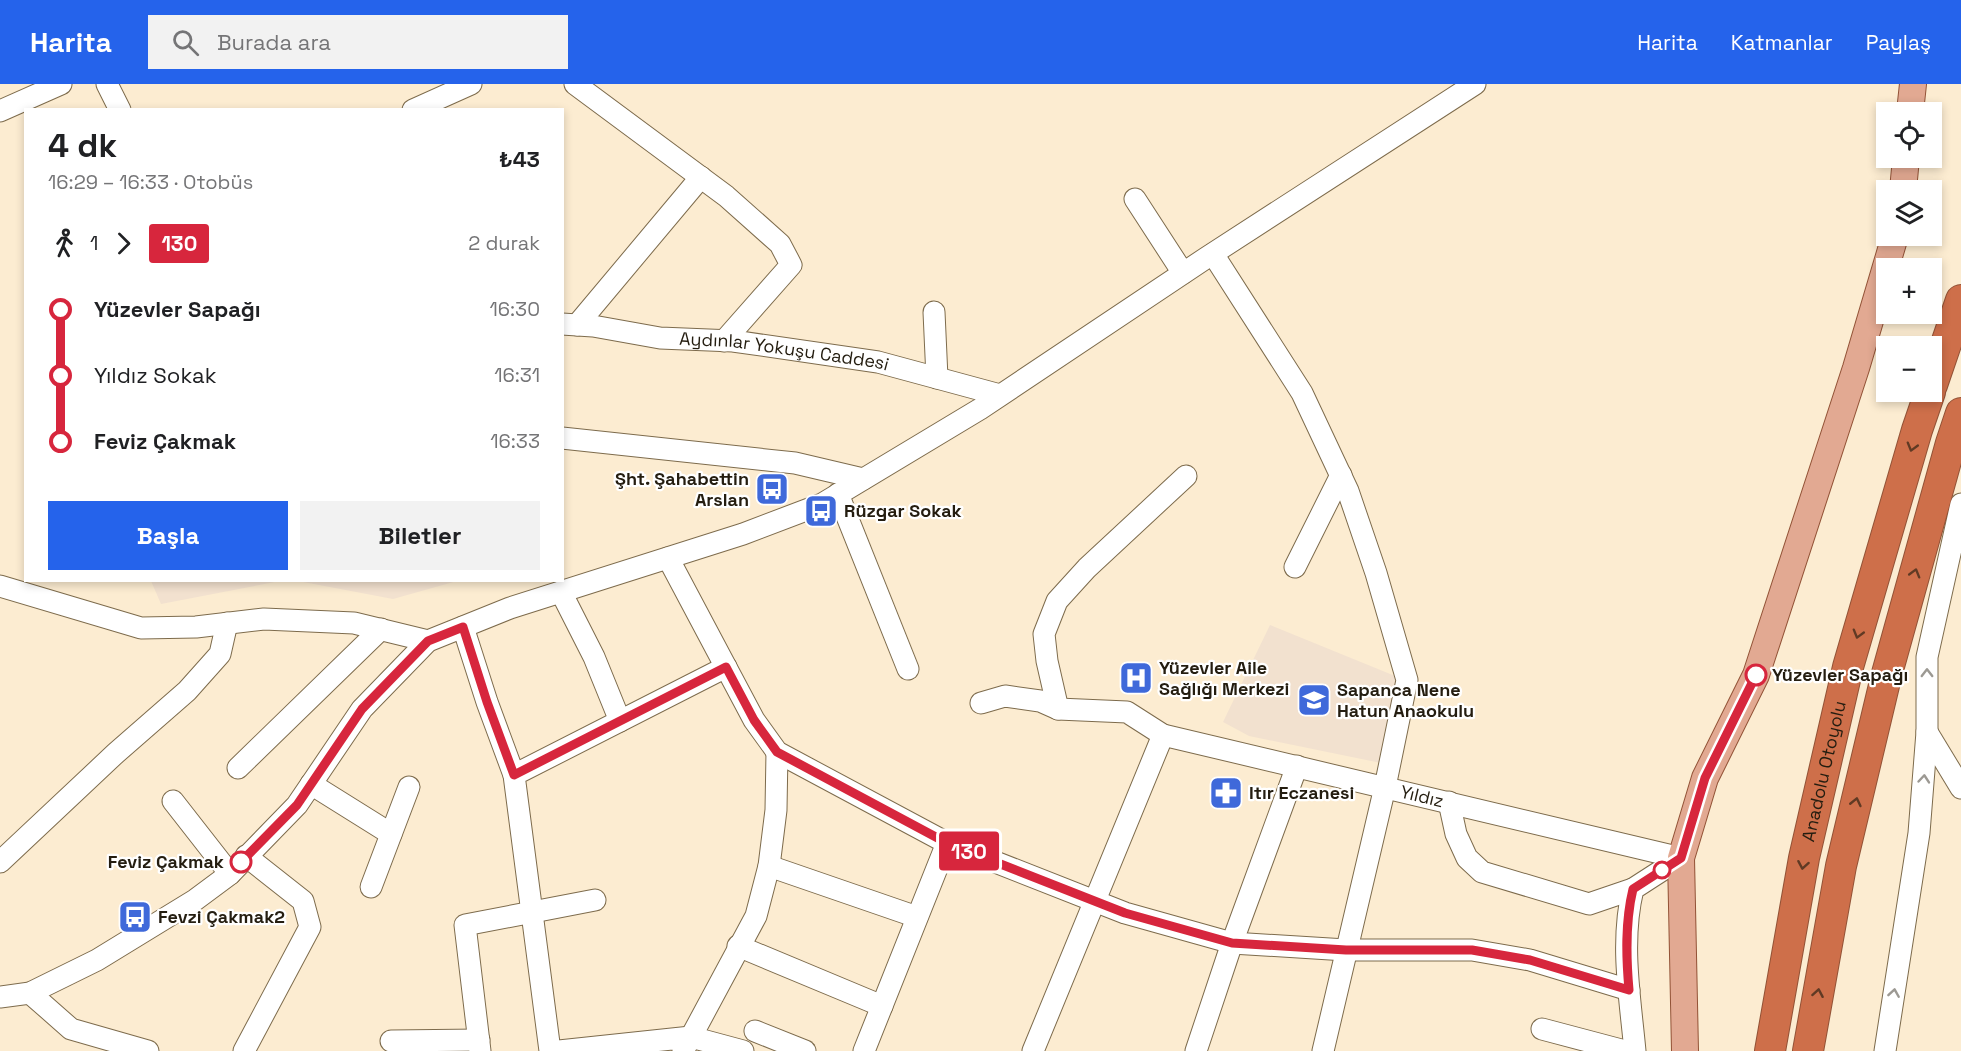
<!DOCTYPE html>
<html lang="tr">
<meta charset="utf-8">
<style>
body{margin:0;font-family:"Space Grotesk",sans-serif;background:#f2f2f2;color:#202124;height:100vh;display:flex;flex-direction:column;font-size:22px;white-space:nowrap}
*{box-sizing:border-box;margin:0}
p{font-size:20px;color:#757577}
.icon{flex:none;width:33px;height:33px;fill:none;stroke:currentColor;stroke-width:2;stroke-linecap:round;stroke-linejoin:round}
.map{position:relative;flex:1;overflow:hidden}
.drawer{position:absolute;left:24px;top:24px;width:540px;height:474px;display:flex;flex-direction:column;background:#fff;border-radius:0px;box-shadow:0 3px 9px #0003}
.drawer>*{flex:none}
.badge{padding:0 12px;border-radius:4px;font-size:21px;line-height:39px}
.tools{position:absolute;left:1876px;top:18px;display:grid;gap:12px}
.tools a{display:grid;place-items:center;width:66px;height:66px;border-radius:0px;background:#fff;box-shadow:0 3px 9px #0003;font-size:30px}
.map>.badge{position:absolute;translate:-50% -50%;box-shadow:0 0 0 3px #fff}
.legs{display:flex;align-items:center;gap:9px;height:66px;padding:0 24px;font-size:20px}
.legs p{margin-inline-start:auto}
.head{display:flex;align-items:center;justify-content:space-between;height:102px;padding:0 24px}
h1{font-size:33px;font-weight:700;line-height:45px}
.cta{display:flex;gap:12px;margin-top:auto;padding:12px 24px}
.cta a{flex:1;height:69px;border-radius:0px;background:#2563eb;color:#fff;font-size:24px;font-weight:700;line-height:69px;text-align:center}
.cta a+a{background:#f2f2f2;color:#202124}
ul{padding:0 24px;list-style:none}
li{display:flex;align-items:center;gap:21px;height:66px;font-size:22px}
li i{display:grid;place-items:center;width:9px;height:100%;margin:0 8px;background:currentColor}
li i::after{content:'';width:15px;height:15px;margin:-8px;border:4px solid;border-radius:50%;background:#fff}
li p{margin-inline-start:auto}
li:first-child i{background:linear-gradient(#0000 50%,currentColor 0)}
li:last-child i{background:linear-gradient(currentColor 50%,#0000 0)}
header{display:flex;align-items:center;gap:36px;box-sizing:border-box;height:84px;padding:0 30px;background:#2563eb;color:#fff}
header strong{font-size:28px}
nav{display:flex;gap:33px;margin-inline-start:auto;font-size:21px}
.search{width:420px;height:54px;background:#f2f2f2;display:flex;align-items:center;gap:15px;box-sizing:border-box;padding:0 21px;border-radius:0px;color:#757577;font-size:22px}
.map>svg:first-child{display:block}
.education{fill:#f2e1cf}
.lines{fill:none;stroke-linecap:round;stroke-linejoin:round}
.minor-casing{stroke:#7d6b4c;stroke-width:23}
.major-casing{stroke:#925236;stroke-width:28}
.highway-casing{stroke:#925236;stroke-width:32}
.minor{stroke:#fff;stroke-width:21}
.major{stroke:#e2a992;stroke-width:26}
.highway{stroke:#ce6f4a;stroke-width:30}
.oneway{stroke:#603a24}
.oneway2{stroke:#9c9993}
.line-1-casing{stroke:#fff;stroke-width:14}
.line-1{stroke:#d7263d;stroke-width:9}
.stop-1-dot{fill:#fff;stroke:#d7263d;stroke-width:3}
.labels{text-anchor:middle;stroke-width:4.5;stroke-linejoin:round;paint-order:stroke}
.street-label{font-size:18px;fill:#241d10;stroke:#fff}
.poi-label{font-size:18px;font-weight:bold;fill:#241d10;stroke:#fff;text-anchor:start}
.stop-label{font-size:18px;font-weight:bold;fill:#241d10;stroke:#fff;text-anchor:start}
</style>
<header>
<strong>Harita</strong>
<div class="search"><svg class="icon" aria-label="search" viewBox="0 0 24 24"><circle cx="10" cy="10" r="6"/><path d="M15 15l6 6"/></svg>Burada ara</div>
<nav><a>Harita</a><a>Katmanlar</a><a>Paylaş</a></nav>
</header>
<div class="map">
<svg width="1961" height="967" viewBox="0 0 1961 967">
<rect width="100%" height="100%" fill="#fcecd1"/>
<path class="education" d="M 151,497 L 280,497 L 161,520 Z
M 298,497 L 457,497 L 393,515 Z
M 1270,541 L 1400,594 L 1381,679 L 1249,652 L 1223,638 Z"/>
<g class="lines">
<defs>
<g id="minor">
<path d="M 107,0 L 120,26"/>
<path d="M 575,0 L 726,112 L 780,160 L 791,181 L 724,257"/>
<path d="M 413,26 L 471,0"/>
<path d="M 0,27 L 61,0"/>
<path d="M 1135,115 L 1183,189"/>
<path d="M 1213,170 L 1302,309 L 1348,407 L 1376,489 L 1407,596 L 1385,703 L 1323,967"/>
<path d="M 934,228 L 937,294"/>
<path id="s1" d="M 562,240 L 593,242 L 660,254 L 733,257 L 878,278 L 1000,311"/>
<path d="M 577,241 L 701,93"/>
<path d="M 562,354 L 795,379 L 863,395"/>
<path d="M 838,410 L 908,585"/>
<path d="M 668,474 L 754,636 L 777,668 L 947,759 L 1125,829 L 1232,859 L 1346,866 L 1472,866 L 1530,876 L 1629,906"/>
<path d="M 1295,483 L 1341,391"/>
<path d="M 0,502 L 141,544 L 196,543 L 264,535 L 354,539 L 428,557"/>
<path d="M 561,508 L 594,573 L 620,637"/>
<path d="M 463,543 L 487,618 L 514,691"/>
<path id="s2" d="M 981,619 L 1005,612 L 1040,617 L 1058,625 L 1127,628 L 1163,651 L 1681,774"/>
<path d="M 1058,625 L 1047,577 L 1044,550 L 1057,517 L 1087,484 L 1186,392"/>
<path d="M 1927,648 L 1961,704"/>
<path d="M 238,684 L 381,545"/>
<path d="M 311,700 L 391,750"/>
<path d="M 173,717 L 230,790"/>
<path d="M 1449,718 L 1456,750 L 1467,774 L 1482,788 L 1589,820 L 1633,805"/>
<path d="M 0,778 L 116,669 L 187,607 L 220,570 L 227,539"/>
<path d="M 769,782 L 917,833"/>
<path d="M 371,803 L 409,703"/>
<path d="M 738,862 L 882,922"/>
<path d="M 30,909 L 71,945 L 148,967"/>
<path d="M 0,913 L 30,909 L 97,876 L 195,816 L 230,790 L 297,721 L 362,625 L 428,557 L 510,524 L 743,450 L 822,420 L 980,325 L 1206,174 L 1475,0"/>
<path d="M 1542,945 L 1625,967"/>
<path d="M 755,947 L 805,967"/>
<path d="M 391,957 L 479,956"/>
<path d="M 244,967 L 310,843 L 303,817 L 246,772"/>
<path d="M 480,967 L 465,841 L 595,816"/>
<path d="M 550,967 L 514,691 L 726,583"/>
<path d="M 559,967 L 691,953 L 683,967"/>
<path d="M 743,967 L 691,953 L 756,832 L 769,782 L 776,726 L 777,668"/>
<path d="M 864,967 L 947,759"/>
<path d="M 1033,967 L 1163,651"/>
<path d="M 1196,967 L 1232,859 L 1297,682"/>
<path d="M 1635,967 C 1630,913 1620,858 1633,805 L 1681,774"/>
<path d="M 1885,967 L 1919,749 L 1927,648 L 1927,573 L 1961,420"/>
</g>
<path id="major" d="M 1910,28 L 1913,0
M 1903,106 L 1906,74
M 1685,967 L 1681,774 L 1705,694 L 1756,591 L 1856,284 L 1895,152"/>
<g id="highway">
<path d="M 1932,301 L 1961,216"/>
<path id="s3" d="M 1770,967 L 1804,774 L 1848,583 L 1917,346 L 1930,308"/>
<path d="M 1808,967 L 1841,782 L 1886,593 L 1951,359 L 1961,329"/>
</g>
</defs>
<use href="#minor" class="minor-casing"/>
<use href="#major" class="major-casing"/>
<use href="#highway" class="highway-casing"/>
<use href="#minor" class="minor"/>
<use href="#major" class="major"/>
<use href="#highway" class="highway"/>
</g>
<defs><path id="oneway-chevron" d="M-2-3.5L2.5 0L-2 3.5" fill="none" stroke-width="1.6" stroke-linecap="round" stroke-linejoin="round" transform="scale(1.5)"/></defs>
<g class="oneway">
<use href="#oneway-chevron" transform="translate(1912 363) rotate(106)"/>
<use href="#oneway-chevron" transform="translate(1915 489) rotate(-74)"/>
<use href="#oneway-chevron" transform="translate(1858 550) rotate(106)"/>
<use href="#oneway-chevron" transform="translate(1856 718) rotate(-77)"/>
<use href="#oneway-chevron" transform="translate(1803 781) rotate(100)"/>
<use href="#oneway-chevron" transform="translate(1818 909) rotate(-80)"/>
</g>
<g class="oneway2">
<use href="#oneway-chevron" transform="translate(1927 589) rotate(-90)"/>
<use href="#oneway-chevron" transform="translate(1924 695) rotate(-85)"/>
<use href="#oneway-chevron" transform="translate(1894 909) rotate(-81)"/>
</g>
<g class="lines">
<defs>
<path id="line-1" d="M 241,778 L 297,721 L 362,625 L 428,557 L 463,543 L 487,618 L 514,691 L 726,583 L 754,636 L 777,668 L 947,759 L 1125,829 L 1232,859 L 1346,866 L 1472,866 L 1530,876 L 1629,906 C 1626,872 1625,838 1633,805 L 1681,774 L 1705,694 L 1756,591"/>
</defs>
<use href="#line-1" class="line-1-casing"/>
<use href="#line-1" class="line-1"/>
</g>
<defs>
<symbol id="bus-square" viewBox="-11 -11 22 22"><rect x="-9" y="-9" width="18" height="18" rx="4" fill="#3f69da" stroke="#fff"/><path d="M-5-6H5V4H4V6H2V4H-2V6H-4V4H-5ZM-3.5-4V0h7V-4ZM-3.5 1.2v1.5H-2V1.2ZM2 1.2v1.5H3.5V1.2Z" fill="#fff"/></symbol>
<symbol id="hospital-square" viewBox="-11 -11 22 22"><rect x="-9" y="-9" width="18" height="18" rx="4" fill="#3f69da" stroke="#fff"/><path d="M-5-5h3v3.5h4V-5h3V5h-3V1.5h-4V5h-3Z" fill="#fff"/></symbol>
<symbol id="school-square" viewBox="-11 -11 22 22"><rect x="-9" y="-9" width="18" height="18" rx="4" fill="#3f69da" stroke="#fff"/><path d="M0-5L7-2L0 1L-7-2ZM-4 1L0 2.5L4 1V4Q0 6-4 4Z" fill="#fff"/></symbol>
<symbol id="pharmacy-square" viewBox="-11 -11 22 22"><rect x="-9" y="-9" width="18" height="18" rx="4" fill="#3f69da" stroke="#fff"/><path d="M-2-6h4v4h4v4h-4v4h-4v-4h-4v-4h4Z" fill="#fff"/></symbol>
</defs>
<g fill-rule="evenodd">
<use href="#bus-square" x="753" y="386" width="38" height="38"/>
<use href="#bus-square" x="802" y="408" width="38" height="38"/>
<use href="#hospital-square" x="1117" y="575" width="38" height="38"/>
<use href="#school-square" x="1295" y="597" width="38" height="38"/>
<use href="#pharmacy-square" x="1207" y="690" width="38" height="38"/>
<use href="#bus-square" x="116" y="814" width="38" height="38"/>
</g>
<g class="stop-1-dot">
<circle cx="1756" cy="591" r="10"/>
<circle cx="241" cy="778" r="10"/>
<circle cx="1662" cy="786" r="8"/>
</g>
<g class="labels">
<g class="street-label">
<text dy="6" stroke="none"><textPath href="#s1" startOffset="224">Aydınlar Yokuşu Caddesi</textPath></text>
<text dy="6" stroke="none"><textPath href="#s3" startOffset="285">Anadolu Otoyolu</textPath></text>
<text dy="6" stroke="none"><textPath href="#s2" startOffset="458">Yıldız</textPath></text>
</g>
<g class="poi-label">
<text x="749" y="401" text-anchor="end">Şht. Şahabettin<tspan x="749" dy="21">Arslan</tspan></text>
<text x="844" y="433">Rüzgar Sokak</text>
<text x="1159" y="590">Yüzevler Aile<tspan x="1159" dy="21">Sağlığı Merkezi</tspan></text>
<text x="1337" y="612">Sapanca Nene<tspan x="1337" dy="21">Hatun Anaokulu</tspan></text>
<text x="1249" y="715">Itır Eczanesi</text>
<text x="158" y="839">Fevzi Çakmak2</text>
</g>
<g class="stop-label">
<text x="1772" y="597">Yüzevler Sapağı</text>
<text x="224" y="784" text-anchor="end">Feviz Çakmak</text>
</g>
</g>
</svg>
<div class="tools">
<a><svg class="icon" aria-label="locate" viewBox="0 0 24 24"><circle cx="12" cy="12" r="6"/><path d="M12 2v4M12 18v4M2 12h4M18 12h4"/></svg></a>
<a><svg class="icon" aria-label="layers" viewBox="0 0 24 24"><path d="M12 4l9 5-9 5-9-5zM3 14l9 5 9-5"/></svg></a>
<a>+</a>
<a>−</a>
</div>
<b class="badge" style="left:969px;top:767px;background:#d7263d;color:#fff">130</b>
<section class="drawer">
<div class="head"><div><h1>4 dk</h1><p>16:29 – 16:33 · Otobüs</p></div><b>₺43</b></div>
<div class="legs"><svg class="icon" aria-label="walk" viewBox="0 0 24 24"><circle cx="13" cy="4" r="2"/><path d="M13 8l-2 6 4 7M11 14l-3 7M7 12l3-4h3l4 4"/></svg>1<svg class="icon" aria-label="forward" viewBox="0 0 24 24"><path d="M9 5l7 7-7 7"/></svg><b class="badge" style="background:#d7263d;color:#fff">130</b><p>2 durak</p></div>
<ul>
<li><i style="color:#d7263d"></i><b>Yüzevler Sapağı</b><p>16:30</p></li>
<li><i style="color:#d7263d"></i><span>Yıldız Sokak</span><p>16:31</p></li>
<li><i style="color:#d7263d"></i><b>Feviz Çakmak</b><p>16:33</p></li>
</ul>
<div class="cta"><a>Başla</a><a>Biletler</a></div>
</section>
</div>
